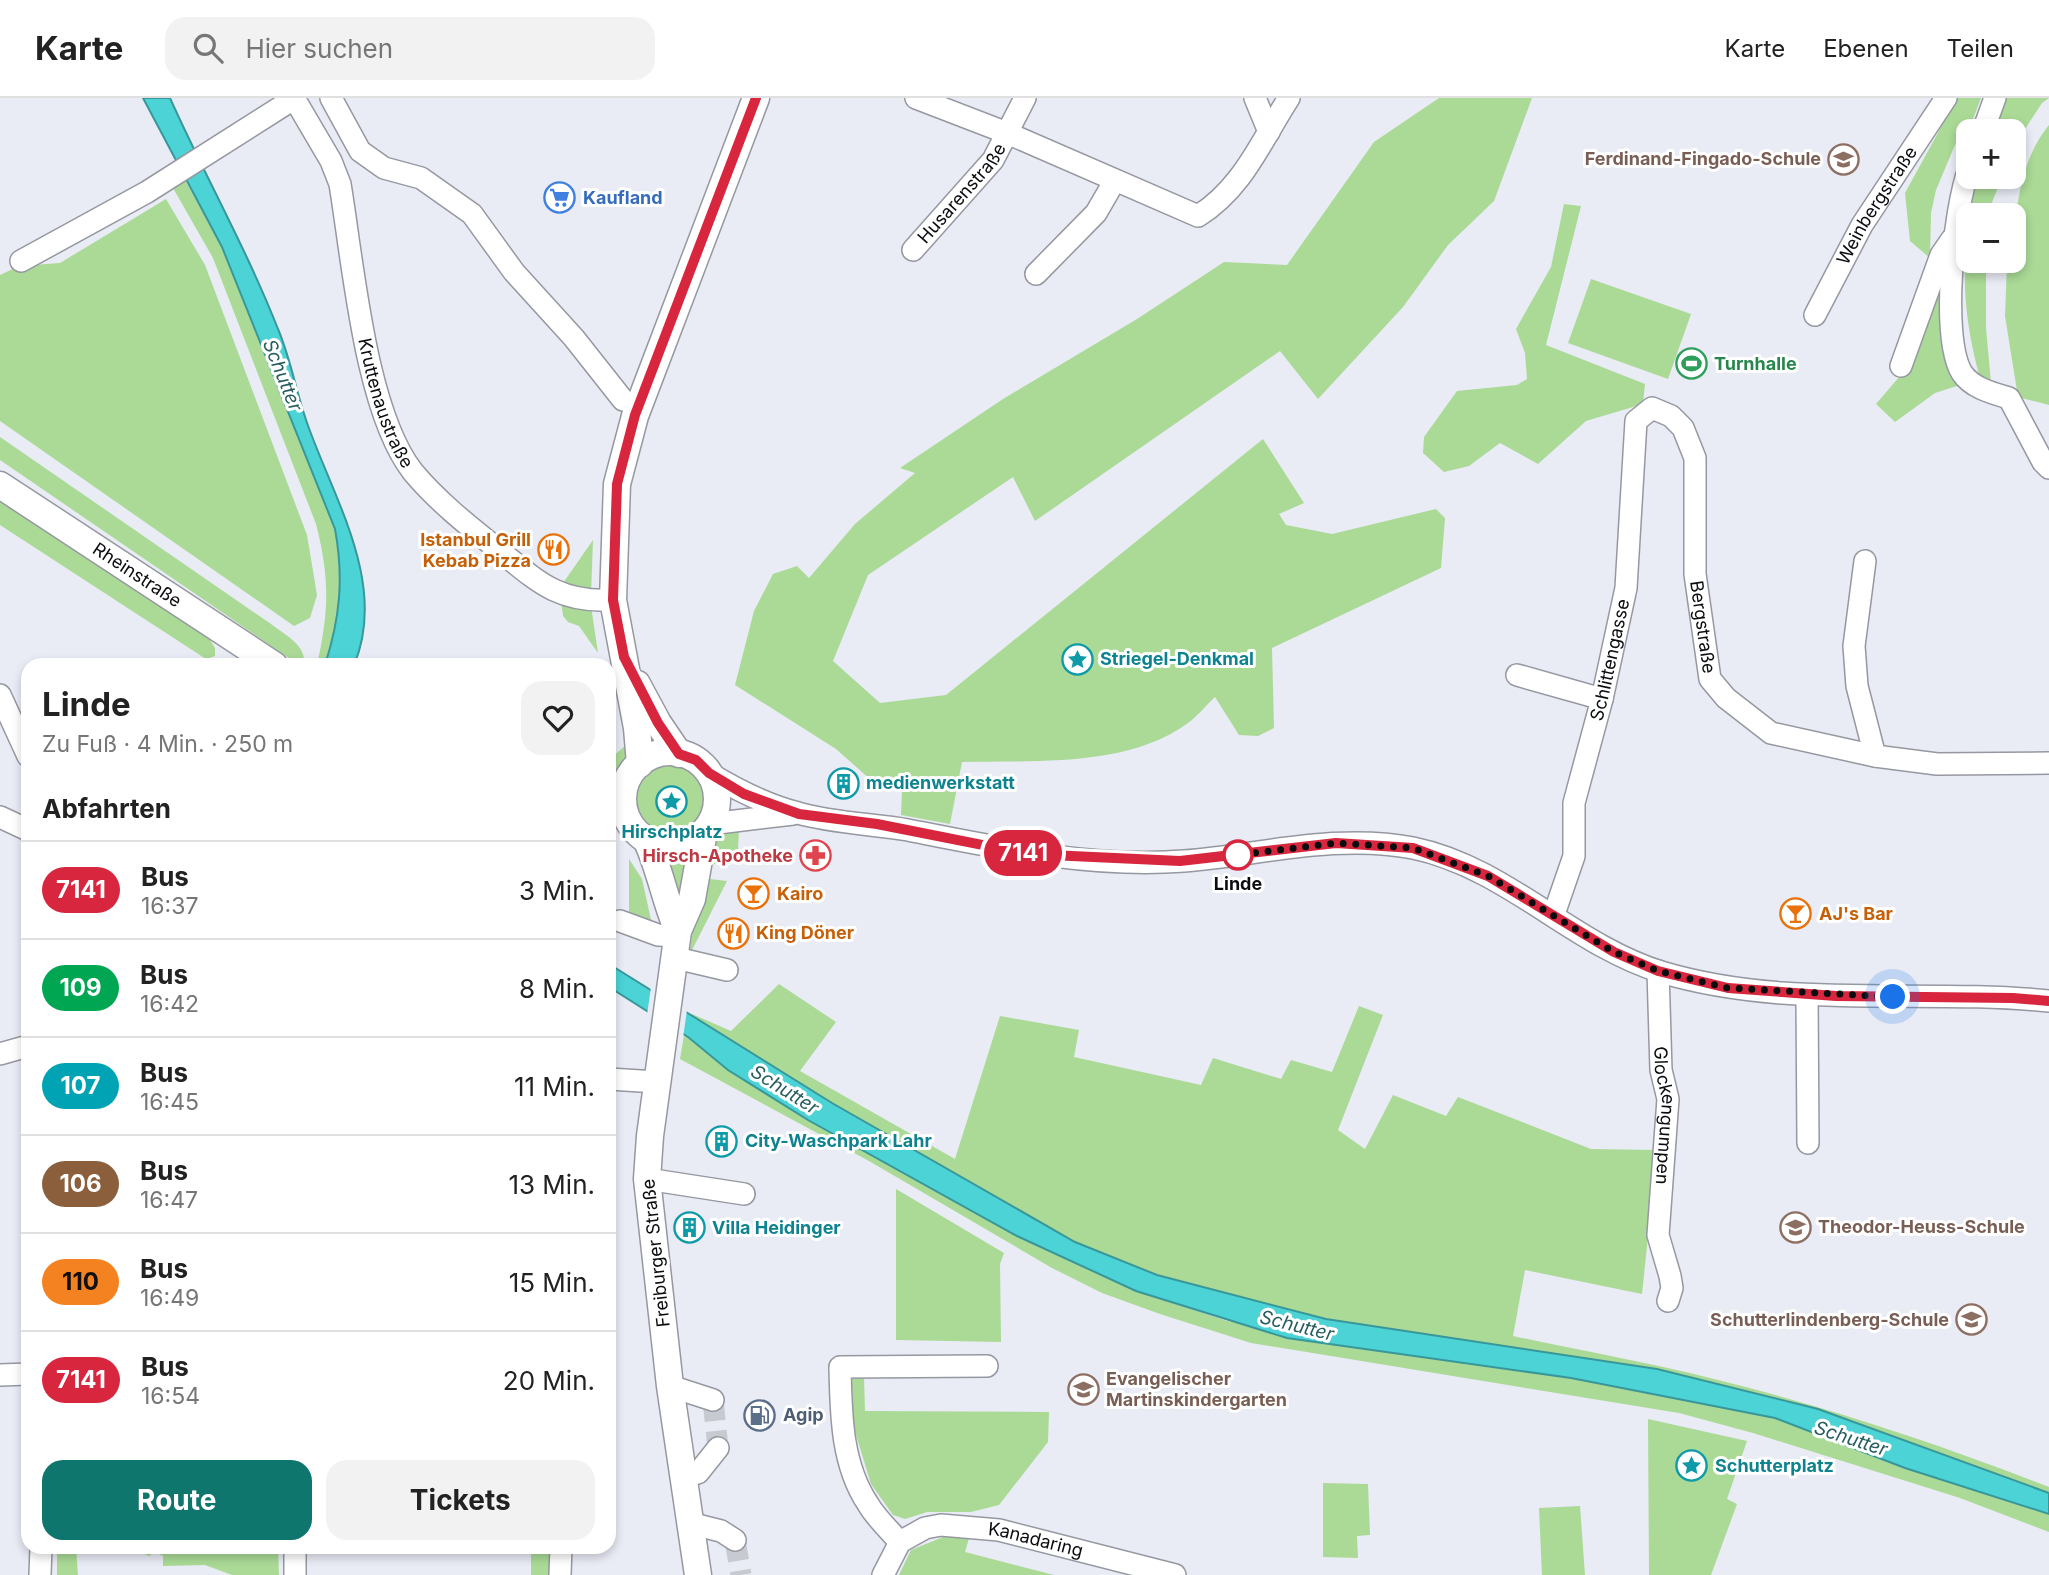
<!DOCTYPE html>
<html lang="de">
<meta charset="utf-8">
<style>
body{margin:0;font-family:Inter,sans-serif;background:#f2f2f2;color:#222;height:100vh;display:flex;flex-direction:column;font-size:26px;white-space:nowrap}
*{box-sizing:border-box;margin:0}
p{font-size:23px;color:#767676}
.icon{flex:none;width:38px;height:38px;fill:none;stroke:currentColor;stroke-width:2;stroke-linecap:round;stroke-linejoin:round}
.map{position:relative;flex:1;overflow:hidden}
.side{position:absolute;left:21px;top:560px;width:595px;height:896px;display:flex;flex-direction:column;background:#fff;border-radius:21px;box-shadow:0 4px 10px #0003}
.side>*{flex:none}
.badge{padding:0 14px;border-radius:23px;font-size:24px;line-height:46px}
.buttons{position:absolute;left:1956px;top:21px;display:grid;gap:14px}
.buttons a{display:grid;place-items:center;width:70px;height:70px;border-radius:14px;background:#fff;box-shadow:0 4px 10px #0003;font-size:35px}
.you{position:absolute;width:35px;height:35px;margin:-18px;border:5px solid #fff;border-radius:50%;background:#1a73e8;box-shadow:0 0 0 10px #1a73e833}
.map>.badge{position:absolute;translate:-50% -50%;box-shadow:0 0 0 4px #fff}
h2{padding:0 21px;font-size:26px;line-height:63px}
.round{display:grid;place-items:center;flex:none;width:74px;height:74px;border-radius:21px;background:#f2f2f2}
.summary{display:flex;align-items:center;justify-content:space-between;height:119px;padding:0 21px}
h1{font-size:33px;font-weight:700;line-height:52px}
.cta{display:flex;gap:14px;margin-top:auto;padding:14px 21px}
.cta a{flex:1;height:80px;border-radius:21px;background:#0f766e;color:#fff;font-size:28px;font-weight:700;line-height:80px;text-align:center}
.cta a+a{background:#f2f2f2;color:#222}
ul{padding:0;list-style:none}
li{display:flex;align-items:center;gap:21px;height:98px;padding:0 21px;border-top:2px solid #e0e0e0}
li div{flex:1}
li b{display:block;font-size:26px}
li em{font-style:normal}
li .badge{min-width:77px;font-weight:700;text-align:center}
header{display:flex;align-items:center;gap:42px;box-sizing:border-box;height:98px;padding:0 35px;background:#fff;border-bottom:2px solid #e0e0e0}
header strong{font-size:33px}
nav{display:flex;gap:38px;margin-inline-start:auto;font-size:24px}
.search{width:490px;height:63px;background:#f2f2f2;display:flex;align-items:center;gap:18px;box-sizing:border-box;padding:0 24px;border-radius:21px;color:#767676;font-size:26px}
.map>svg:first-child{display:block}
.green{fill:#aada96}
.water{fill:#4cd3d6;stroke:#38979a;stroke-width:2}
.pier{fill:#e9ebf5}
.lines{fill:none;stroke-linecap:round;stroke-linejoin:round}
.minor-tunnel{stroke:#c8cad2;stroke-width:21;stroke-dasharray:21 10;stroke-linecap:butt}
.minor-casing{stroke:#9698a1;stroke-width:24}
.major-casing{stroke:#9698a1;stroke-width:29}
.minor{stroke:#fff;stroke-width:21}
.major{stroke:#fff;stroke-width:26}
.line-casing{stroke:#fff;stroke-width:16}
.line{stroke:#d7263d;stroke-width:10}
.walk{stroke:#0b0c0f;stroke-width:7;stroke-dasharray:0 12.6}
.stop-dot{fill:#fff;stroke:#d7263d;stroke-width:3.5}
.labels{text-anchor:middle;stroke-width:6;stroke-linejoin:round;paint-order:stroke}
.education-label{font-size:18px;font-weight:bold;fill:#785e54;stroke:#fff;text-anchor:end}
.street-label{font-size:18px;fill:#0b0c0f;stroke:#fff}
.shop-label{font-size:18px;font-weight:bold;fill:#366cbe;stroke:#fff;text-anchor:start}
.leisure-label{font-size:18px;font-weight:bold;fill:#27864d;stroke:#fff;text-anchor:start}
.food-label{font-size:18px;font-weight:bold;fill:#c56008;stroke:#fff;text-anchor:start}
.culture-label{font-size:18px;font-weight:bold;fill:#0d838f;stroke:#fff;text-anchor:start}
.health-label{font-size:18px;font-weight:bold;fill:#be3a42;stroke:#fff;text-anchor:end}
.stop-label{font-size:18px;font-weight:bold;fill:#0b0c0f;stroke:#fff}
.service-label{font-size:18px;font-weight:bold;fill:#4e5e75;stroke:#fff;text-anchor:start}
.water-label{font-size:19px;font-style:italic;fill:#265d5f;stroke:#fff}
</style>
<header>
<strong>Karte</strong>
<div class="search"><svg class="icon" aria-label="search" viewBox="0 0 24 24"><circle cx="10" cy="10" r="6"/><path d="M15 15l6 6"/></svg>Hier suchen</div>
<nav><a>Karte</a><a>Ebenen</a><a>Teilen</a></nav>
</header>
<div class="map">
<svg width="2049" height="1477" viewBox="0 0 2049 1477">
<rect width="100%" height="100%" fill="#e9ebf5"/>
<path class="green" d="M 1439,0 L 1532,0 L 1494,103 L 1448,147 L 1403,209 L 1318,301 L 1280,253 L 1035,423 L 1013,379 L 868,477 L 833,563 L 880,605 L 946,597 L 1263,341 L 1304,405 L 1279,416 L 1286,427 L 1332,436 L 1436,411 L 1445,420 L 1441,470 L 1272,550 L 1274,630 L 1258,638 L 1239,637 L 1215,599 C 1206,607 1198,618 1188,625 C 1127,670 1033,662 962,664 L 950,726 L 901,717 L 902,692 L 871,682 L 836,651 L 735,587 L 754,513 L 773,476 L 797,468 L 809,480 L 855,426 L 915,375 L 900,370 L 1003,301 L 1137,221 L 1224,164 L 1287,167 L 1374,44 Z
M 1957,0 L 1981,0 L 1967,37 L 1960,35 L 1936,92 L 1931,115 L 1930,160 L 1910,143 L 1905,95 Z
M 2005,0 L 2049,0 L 2042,5 L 2014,48 L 2014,33 L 1994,33 Z
M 2049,27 L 2049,307 L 2018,299 L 2005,218 L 2007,165 L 2014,163 C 2014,118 2019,63 2049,27 Z
M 1978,79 L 2002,79 L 1987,117 L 1969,117 L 1969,163 L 1986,163 L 1986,230 L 1991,285 L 1980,280 C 1960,209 1960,149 1978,79 Z
M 185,82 L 222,148 L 335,431 C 344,480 340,520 325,567 L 317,567 C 329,512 330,481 316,426 L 213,160 L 173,90 Z
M 166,101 L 205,167 L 307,437 L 317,497 L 310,520 L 294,528 L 0,323 L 0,177 L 19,168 L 60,165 Z
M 1564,106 L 1581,108 L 1546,247 L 1645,286 L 1643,306 L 1586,323 L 1538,366 L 1500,345 L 1469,368 L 1444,374 L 1423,355 L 1424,339 L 1457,293 L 1517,287 L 1527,281 L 1525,255 L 1516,231 L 1551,169 Z
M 1941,168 L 1941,243 L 1960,287 L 1935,295 L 1895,324 L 1876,306 L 1906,271 Z
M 1591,181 L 1691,216 L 1668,281 L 1568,245 Z
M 0,339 L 271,526 C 285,537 307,547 304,567 L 299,567 L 0,362 Z
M 0,399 L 207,537 L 215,550 L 215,558 L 206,561 L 0,427 Z
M 593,442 L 591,497 L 561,488 Z
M 561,502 L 591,508 L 598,555 L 579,528 L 568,524 L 563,518 Z
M 629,644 C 629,662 625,678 609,689 L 609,662 Z
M637 700a34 34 0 1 1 68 0a34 34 0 1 1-68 0Z
M 739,730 L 738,752 L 731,763 L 705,768 C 710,748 718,735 739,730 Z
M 689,758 L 679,817 L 668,761 Z
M 629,761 L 642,781 L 652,826 L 629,817 Z
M 701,780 L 727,783 L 689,858 Z
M 779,886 L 836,924 L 800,973 L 955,1061 L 1000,918 L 1079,932 L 1074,959 L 1201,987 L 1213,960 L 1281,981 L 1291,962 L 1332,974 L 1359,908 L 1383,917 L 1338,1032 L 1365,1051 L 1393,997 L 1446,1018 L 1458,999 L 1591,1051 L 1657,1052 L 1642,1196 L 1525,1172 L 1513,1238 C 1560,1248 1607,1257 1654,1267 C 1788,1296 1921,1339 2049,1389 L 2049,1395 L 1818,1311 L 1657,1271 L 1326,1221 L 1157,1177 L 1075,1144 L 832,1005 L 691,919 L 692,916 L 731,933 Z
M 684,937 L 808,1022 L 1017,1138 L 1136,1193 L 1227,1223 L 1571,1280 L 1775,1320 L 1905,1370 L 2049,1416 L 2049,1434 L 1960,1400 L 1753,1335 L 1679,1315 L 1251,1245 L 1160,1216 L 1102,1195 L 1052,1170 L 869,1063 L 680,961 Z
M 896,1091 L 1004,1155 L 1000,1166 L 1001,1244 L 896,1242 Z
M 864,1280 L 865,1313 L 1049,1314 L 1048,1344 L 999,1407 L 971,1414 L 927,1414 L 905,1421 L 893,1417 L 871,1386 L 853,1327 L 852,1281 Z
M 1648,1321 L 1747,1343 L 1727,1401 L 1737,1406 L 1711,1477 L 1649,1477 Z
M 1323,1385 L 1368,1386 L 1370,1437 L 1357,1438 L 1358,1460 L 1323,1459 Z
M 1580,1408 L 1585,1477 L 1542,1477 L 1539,1410 Z
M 943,1439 L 969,1440 L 965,1454 L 1054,1477 L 899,1477 L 911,1452 Z
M 57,1449 L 76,1449 L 78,1477 L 57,1477 Z
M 143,1449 L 278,1449 L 279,1477 L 232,1477 L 205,1467 L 163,1468 L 163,1458 L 155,1454 L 149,1458 L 143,1455 Z
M 531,1449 L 554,1449 L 553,1477 L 531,1477 Z"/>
<path class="water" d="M 143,0 L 170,0 C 205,78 247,152 278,231 C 292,264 297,300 310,333 C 337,406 387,489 354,567 L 325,567 C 340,520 344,480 335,431 L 222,149 Z
M 609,866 L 832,1005 L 1075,1144 L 1157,1177 L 1326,1221 L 1657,1271 L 1818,1311 L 2049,1395 L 2049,1416 L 1905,1370 L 1775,1320 L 1571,1280 L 1287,1240 L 1136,1193 L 1017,1138 L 808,1022 L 728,972 L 688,939 L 609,889 Z"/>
<path class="pier" d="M 651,889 L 687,912 L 683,940 L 647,917 Z"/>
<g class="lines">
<path class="minor-tunnel" d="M 713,1302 L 718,1350
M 735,1442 L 741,1477"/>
<defs>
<g id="minor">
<path id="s1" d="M 294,0 L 331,63 L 340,86 C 353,164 365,313 413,374 C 438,404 470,429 500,453 C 539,485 560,505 613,502"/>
<path d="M 331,0 L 360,53 L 384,70 L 421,80 L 472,116 L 514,174 L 574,240 L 623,302"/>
<path d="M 916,0 L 1007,35 L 1198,118 C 1243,90 1261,43 1289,0"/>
<path d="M 1255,0 L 1269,34"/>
<path d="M 1983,33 L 1995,0"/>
<path d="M 1969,71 C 1954,110 1940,239 1962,275 C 1972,290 1992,295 2009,300 L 2043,364 L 2049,370"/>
<path id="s2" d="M 913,152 L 993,62 L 1025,0"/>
<path d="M 21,163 L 147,94 L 295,0"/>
<path d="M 1036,176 L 1096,115 L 1114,84"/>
<path id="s3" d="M 1815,217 L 1862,127 L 1946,0"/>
<path d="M 1901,268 L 1941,157 L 1952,141"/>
<path d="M 1865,463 L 1854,548 L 1857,588 L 1875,658"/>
<path d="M 1517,577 L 1602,601"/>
<path d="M 0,597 L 28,658"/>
<path d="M 709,675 C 737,692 766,707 798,715 C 833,725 872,726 908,732 C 999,750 1091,770 1184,763 C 1259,757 1337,735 1413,750 C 1506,769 1573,847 1661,874 C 1788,912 1920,890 2049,903"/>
<path d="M 0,719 L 28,732"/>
<path d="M 710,726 L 793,716"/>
<path id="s4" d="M 1554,816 L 1574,758 L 1574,705 L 1602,601 L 1626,490 L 1636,323 L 1652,310 L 1671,318 L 1683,330 L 1695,360 L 1695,476 L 1710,581 L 1726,600 L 1771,635 L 1875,658 L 1937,666 L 2049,665"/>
<path d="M 620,823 L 658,837 L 678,838"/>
<path d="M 676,860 L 727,872"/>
<path id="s5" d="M 1658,873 L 1661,972 L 1668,1001 L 1658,1137 L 1670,1178 L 1672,1190 L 1668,1203"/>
<path d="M 1807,897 L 1808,1045"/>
<path d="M 0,956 L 28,948"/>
<path d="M 609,981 L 657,984"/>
<path d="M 647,1081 L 744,1096"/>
<path d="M 0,1277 L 28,1276"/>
<path d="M 670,1288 L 713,1302"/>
<path d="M 682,1378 L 698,1375 L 718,1350"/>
<path d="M 689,1425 L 721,1433 L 735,1442"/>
<path d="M 900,1444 C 889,1432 876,1420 868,1406 C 841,1366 841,1314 840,1269 L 987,1268"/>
<path d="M 40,1477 L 41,1449"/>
<path d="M 295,1477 L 295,1449"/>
<path d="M 560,1477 L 561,1449"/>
<path id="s6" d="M 883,1477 L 900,1444 L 925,1430 L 941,1427 L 999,1432 L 1175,1477"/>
</g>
<g id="major">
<path id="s7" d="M 0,387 L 274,567"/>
<path d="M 637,586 L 658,625 L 679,656"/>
<circle cx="670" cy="701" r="47"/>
<path d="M 640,666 L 637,630 L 613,502 L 617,386 L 635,318 L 756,0"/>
<path d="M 646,741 C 660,771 665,803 678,833"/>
<path d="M 698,1477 L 670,1288 L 647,1081 L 650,1038 L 678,833 L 692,801 L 704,734"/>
</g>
</defs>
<use href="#minor" class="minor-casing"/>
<use href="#major" class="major-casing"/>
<use href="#minor" class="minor"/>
<use href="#major" class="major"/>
</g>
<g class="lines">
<defs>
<path id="line" d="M 756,0 L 635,317 L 617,386 L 613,502 L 624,559 L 658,625 L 679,656 L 696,662 L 709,675 L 744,696 L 799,716 L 877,726 L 1028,756 L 1180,763 L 1336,745 L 1413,750 L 1488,778 L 1614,854 L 1658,873 L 1728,890 L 1836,898 L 2013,900 L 2049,903"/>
</defs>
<use href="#line" class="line-casing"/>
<use href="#line" class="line"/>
<path class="walk" d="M 1238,757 L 1228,758 L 1336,745 L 1413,750 L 1488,778 L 1614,854 L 1658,873 L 1728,890 L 1893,899"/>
</g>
<defs>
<symbol id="school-ring" viewBox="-11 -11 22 22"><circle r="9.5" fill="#fff" stroke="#8d6e63" stroke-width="1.5"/><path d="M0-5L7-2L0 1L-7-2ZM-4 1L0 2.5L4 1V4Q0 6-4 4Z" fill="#8d6e63"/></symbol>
<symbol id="supermarket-ring" viewBox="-11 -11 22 22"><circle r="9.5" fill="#fff" stroke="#3f7fe0" stroke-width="1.5"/><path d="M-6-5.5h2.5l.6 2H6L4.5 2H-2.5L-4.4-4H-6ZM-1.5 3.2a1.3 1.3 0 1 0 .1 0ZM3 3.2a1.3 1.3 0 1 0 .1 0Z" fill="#3f7fe0"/></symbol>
<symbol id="stadium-ring" viewBox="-11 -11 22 22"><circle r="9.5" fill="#fff" stroke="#2e9e5b" stroke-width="1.5"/><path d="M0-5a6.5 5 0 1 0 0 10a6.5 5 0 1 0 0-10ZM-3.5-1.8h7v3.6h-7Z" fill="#2e9e5b"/></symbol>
<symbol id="restaurant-ring" viewBox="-11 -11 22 22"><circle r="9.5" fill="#fff" stroke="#e8710a" stroke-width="1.5"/><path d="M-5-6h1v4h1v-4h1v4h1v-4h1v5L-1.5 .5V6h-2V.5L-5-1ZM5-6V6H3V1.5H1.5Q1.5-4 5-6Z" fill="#e8710a"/></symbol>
<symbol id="sight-ring" viewBox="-11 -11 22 22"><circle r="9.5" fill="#fff" stroke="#0f9aa8" stroke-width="1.5"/><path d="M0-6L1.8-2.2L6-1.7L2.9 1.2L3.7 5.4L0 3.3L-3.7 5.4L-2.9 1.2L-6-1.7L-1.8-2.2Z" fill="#0f9aa8"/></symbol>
<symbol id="building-ring" viewBox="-11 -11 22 22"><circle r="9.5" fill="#fff" stroke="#0f9aa8" stroke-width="1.5"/><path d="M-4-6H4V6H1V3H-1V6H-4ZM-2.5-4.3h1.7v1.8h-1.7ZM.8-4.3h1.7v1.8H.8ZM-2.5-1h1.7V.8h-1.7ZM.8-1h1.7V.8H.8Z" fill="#0f9aa8"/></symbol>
<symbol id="pharmacy-ring" viewBox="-11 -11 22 22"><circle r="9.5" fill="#fff" stroke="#e0444e" stroke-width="1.5"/><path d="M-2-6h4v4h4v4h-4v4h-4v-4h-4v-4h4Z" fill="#e0444e"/></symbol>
<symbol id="bar-ring" viewBox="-11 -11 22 22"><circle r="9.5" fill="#fff" stroke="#e8710a" stroke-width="1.5"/><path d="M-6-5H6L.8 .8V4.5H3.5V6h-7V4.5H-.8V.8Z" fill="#e8710a"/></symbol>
<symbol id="fuel-ring" viewBox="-11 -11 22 22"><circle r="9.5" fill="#fff" stroke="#5c6f8a" stroke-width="1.5"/><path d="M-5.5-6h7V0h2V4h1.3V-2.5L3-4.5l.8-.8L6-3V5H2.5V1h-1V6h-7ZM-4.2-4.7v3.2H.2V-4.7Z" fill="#5c6f8a"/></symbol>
</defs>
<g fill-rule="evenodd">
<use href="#school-ring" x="1826" y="44" width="35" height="35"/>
<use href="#supermarket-ring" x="542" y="82" width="35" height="35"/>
<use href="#stadium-ring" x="1674" y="248" width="35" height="35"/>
<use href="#restaurant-ring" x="536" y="434" width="35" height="35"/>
<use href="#sight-ring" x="1060" y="544" width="35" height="35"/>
<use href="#building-ring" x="826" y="668" width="35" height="35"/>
<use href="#sight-ring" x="654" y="686" width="35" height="35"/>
<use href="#pharmacy-ring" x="798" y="740" width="35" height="35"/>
<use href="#bar-ring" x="736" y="778" width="35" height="35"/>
<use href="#bar-ring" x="1778" y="798" width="35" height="35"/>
<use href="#restaurant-ring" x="716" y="818" width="35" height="35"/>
<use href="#building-ring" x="704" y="1026" width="35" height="35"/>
<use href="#school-ring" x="1778" y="1112" width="35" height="35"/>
<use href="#building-ring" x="672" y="1112" width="35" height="35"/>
<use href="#school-ring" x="1954" y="1204" width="35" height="35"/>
<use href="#school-ring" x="1066" y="1274" width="35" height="35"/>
<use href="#fuel-ring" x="742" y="1300" width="35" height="35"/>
<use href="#sight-ring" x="1674" y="1350" width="35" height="35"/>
</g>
<circle class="stop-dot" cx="1238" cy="757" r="14"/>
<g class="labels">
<g class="education-label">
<text x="1821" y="67">Ferdinand-Fingado-Schule</text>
<text x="1818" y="1135" text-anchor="start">Theodor-Heuss-Schule</text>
<text x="1949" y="1228">Schutterlindenberg-Schule</text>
<text x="1106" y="1287" text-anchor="start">Evangelischer<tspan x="1106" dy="21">Martinskindergarten</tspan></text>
</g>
<g class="street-label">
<text dy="6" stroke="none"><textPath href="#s2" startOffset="75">Husarenstraße</textPath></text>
<text dy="6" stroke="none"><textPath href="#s3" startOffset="126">Weinbergstraße</textPath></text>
<text dy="6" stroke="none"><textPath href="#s1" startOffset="322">Kruttenaustraße</textPath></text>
<text dy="6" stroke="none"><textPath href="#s7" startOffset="164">Rheinstraße</textPath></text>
<text dy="6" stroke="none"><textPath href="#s4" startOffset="763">Bergstraße</textPath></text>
<text dy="6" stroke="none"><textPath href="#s4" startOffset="262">Schlittengasse</textPath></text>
<text dy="6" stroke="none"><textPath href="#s5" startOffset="145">Glockengumpen</textPath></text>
<text transform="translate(656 1155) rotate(-96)" y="6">Freiburger Straße</text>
<text dy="6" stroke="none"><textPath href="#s6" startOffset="178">Kanadaring</textPath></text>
</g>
<g class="shop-label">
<text x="583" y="106">Kaufland</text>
</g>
<g class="leisure-label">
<text x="1714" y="272">Turnhalle</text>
</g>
<g class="food-label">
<text x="531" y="448" text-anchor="end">Istanbul Grill<tspan x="531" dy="21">Kebab Pizza</tspan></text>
<text x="777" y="802">Kairo</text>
<text x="1819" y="822">AJ's Bar</text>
<text x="756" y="841">King Döner</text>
</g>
<g class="culture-label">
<text x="1100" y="567">Striegel-Denkmal</text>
<text x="866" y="691">medienwerkstatt</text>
<text x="672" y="740" text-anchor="middle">Hirschplatz</text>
<text x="745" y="1049">City-Waschpark Lahr</text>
<text x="712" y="1136">Villa Heidinger</text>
<text x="1715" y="1374">Schutterplatz</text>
</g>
<g class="health-label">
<text x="793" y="764">Hirsch-Apotheke</text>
</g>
<g class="stop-label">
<text x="1238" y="792">Linde</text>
</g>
<g class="service-label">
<text x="783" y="1323">Agip</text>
</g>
<g class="water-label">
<text transform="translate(283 277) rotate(68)" y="7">Schutter</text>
<text transform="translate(785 991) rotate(32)" y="7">Schutter</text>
<text transform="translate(1297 1227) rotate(14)" y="7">Schutter</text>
<text transform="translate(1851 1340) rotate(18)" y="7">Schutter</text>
</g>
</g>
</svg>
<div class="buttons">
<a>+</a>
<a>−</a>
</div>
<div class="you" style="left:1893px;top:899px"></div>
<b class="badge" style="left:1023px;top:755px;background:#d7263d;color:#fff">7141</b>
<section class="side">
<div class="summary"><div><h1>Linde</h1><p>Zu Fuß · 4 Min. · 250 m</p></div><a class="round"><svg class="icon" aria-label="heart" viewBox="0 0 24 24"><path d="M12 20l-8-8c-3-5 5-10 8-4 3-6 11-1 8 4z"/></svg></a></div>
<h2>Abfahrten</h2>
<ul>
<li><span class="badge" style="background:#d7263d;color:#fff">7141</span><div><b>Bus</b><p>16:37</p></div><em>3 Min.</em></li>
<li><span class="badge" style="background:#00a651;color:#fff">109</span><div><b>Bus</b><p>16:42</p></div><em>8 Min.</em></li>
<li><span class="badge" style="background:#00a3b4;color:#fff">107</span><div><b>Bus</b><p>16:45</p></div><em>11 Min.</em></li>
<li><span class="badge" style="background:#8b5e3c;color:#fff">106</span><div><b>Bus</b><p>16:47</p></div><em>13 Min.</em></li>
<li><span class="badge" style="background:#f58220;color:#111">110</span><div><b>Bus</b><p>16:49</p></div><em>15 Min.</em></li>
<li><span class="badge" style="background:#d7263d;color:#fff">7141</span><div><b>Bus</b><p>16:54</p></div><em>20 Min.</em></li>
</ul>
<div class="cta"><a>Route</a><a>Tickets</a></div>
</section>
</div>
